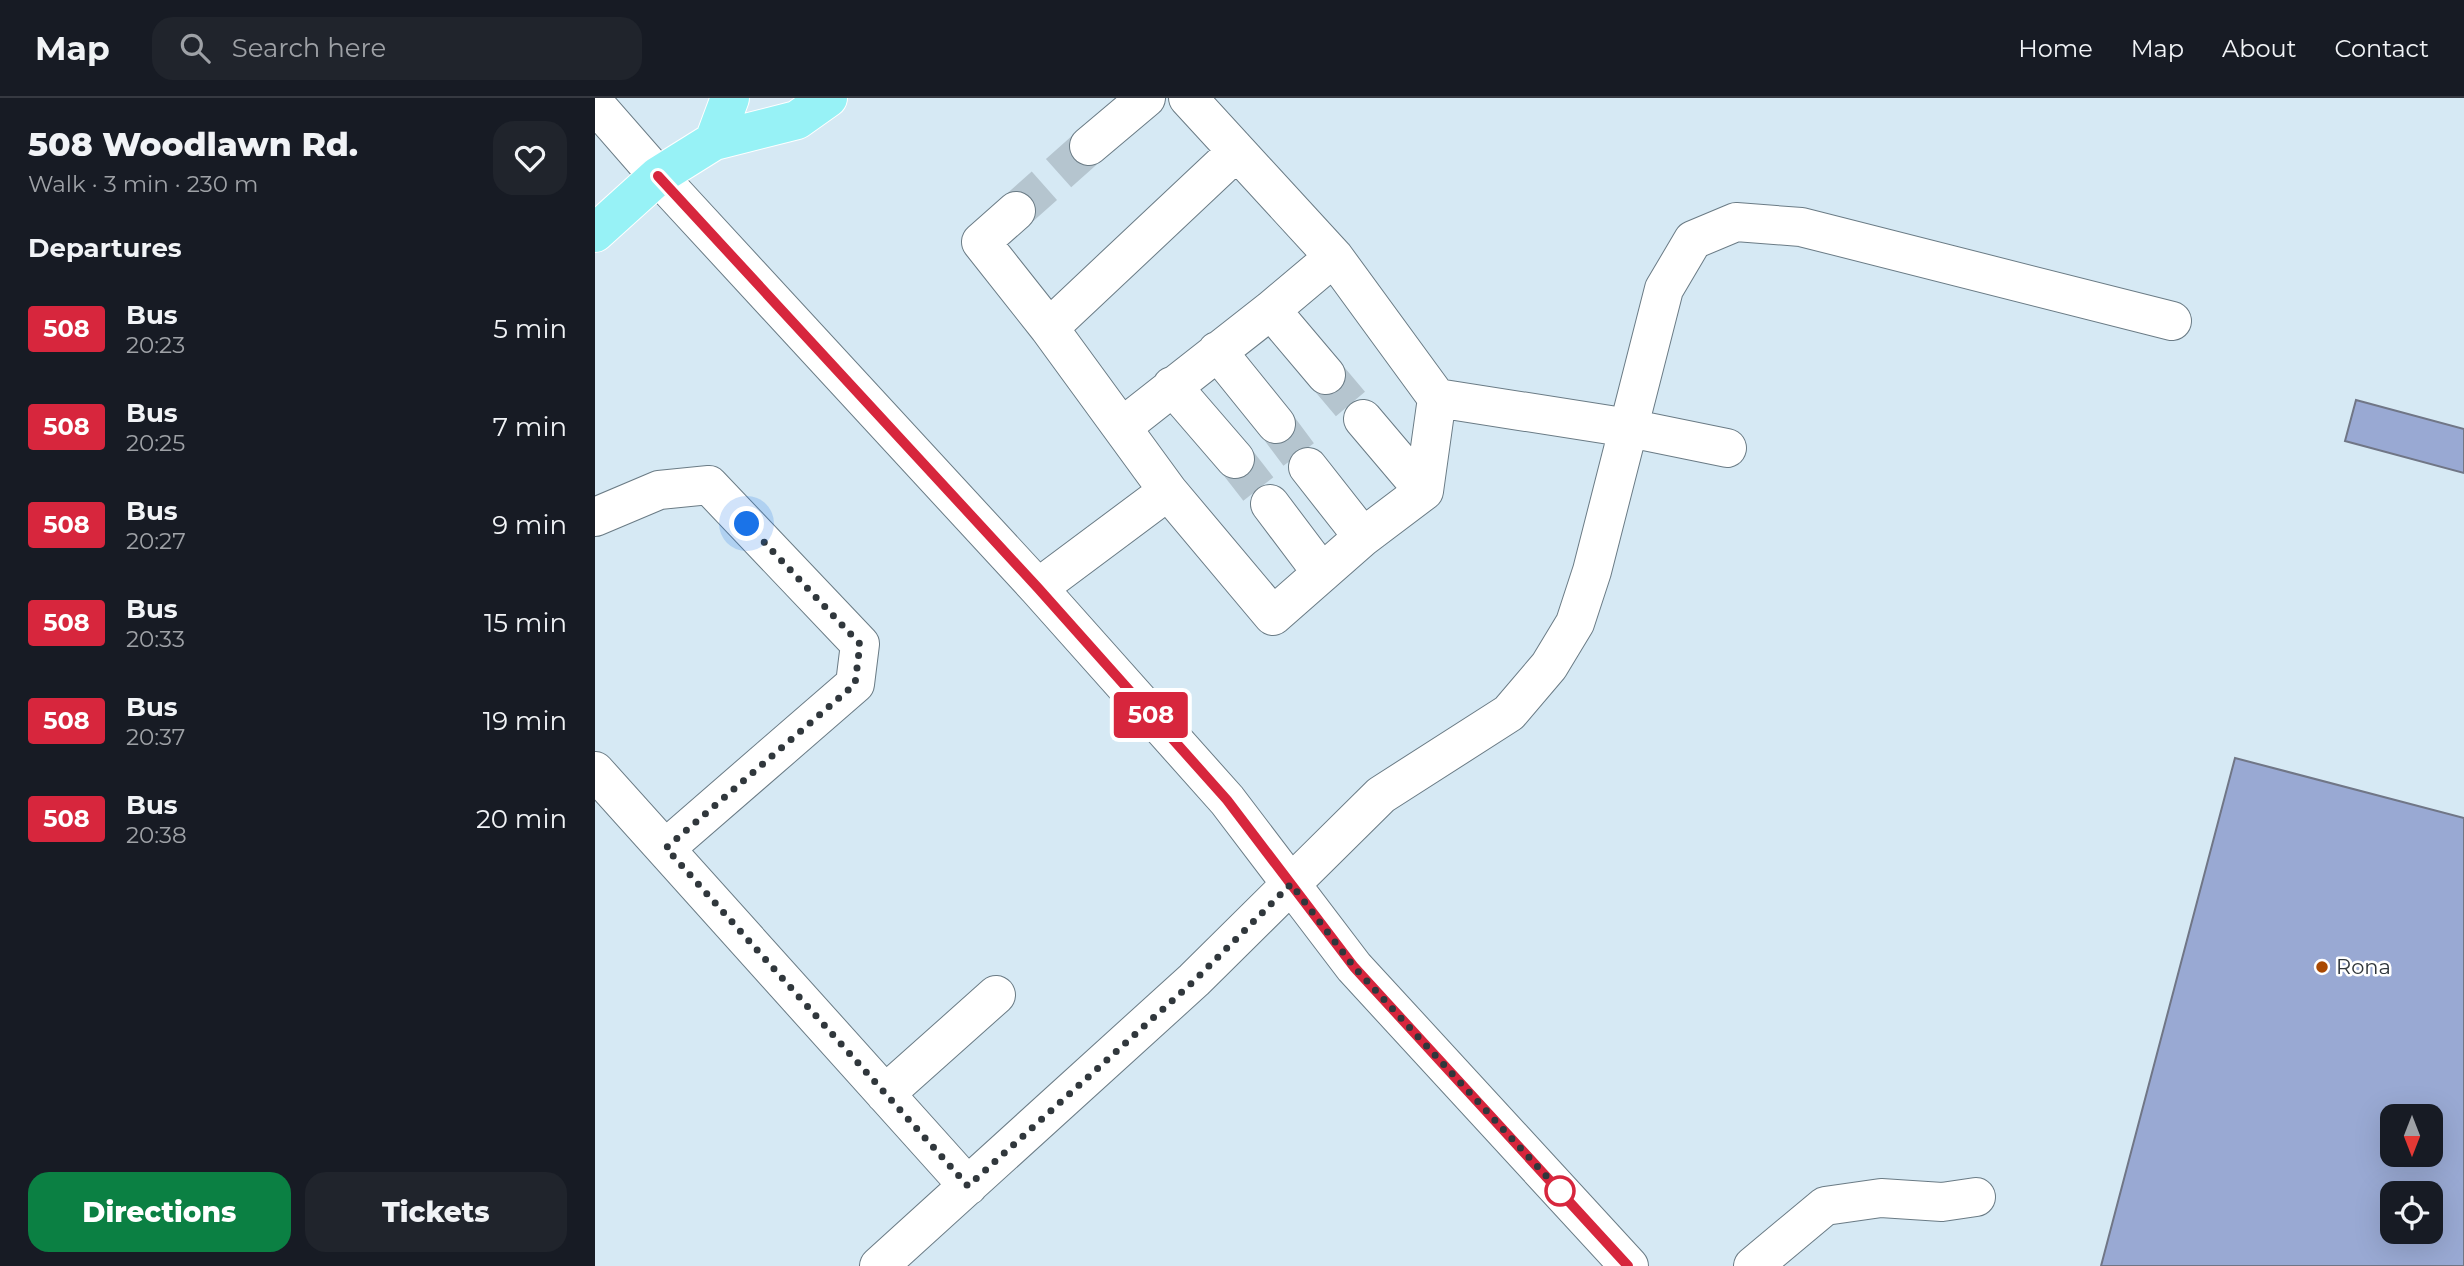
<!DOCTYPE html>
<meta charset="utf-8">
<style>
body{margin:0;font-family:Montserrat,sans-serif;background:#20242c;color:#f1f3f6;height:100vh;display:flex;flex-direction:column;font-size:26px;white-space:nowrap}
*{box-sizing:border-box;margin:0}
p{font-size:23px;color:#9ea1a6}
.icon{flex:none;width:38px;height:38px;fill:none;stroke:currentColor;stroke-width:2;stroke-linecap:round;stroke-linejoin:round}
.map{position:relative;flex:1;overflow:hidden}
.sheet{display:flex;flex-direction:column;background:#171b24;width:595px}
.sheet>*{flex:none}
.badge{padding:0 14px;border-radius:5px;font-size:24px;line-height:46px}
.needle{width:46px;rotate:180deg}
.controls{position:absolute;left:1785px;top:1006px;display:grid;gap:14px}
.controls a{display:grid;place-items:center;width:63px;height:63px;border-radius:14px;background:#171b24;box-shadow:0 7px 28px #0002;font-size:35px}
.you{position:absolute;width:35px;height:35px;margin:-18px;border:5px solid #fff;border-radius:50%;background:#1a73e8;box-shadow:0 0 0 10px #1a73e833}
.map>.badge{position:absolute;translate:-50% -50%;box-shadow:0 0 0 4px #fff}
h2{padding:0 28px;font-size:26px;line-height:63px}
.round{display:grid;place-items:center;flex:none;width:74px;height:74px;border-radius:21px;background:#20242c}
.head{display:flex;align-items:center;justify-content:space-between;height:119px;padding:0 28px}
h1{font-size:33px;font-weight:800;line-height:52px}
.cta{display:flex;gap:14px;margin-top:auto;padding:14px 28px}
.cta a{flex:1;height:80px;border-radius:21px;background:#0b8043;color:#fff;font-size:28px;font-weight:800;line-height:80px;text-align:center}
.cta a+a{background:#20242c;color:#f1f3f6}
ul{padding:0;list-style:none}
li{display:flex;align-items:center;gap:21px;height:98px;padding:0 28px}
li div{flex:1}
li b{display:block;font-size:26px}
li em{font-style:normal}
li .badge{min-width:77px;font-weight:700;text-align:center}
header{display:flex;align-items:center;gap:42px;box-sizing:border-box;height:98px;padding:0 35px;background:#171b24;border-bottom:2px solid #363941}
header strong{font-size:33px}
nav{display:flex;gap:38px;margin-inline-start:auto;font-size:24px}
.search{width:490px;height:63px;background:#20242c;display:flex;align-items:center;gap:18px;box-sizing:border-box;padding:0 24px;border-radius:21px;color:#9ea1a6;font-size:26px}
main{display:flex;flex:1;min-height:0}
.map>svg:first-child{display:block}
.building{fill:#99a9d3;stroke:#707686;stroke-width:2;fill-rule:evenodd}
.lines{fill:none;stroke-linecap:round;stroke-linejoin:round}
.minor-tunnel{stroke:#b5c5cf;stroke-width:38;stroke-dasharray:38 19;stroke-linecap:butt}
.minor-casing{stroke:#6a7b85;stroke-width:40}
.major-casing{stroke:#fff;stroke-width:40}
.minor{stroke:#fff;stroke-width:38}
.major{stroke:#97f2f6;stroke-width:38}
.line-casing{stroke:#fff;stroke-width:16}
.line{stroke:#d7263d;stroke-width:10}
.walk{stroke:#30373c;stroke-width:7;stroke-dasharray:0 12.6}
.poi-dot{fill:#a94902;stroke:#fff;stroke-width:2.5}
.stop-dot{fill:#fff;stroke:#d7263d;stroke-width:3.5}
.labels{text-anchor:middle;stroke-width:5;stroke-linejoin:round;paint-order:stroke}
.poi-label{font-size:21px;fill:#30373c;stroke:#fff;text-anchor:start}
</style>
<header>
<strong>Map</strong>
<div class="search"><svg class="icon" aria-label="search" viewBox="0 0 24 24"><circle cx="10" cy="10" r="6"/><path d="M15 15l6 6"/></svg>Search here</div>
<nav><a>Home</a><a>Map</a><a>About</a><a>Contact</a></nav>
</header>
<main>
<section class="sheet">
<div class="head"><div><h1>508 Woodlawn Rd.</h1><p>Walk · 3 min · 230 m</p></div><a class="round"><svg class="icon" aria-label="heart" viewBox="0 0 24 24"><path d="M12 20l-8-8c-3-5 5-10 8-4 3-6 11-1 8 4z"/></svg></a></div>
<h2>Departures</h2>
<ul>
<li><span class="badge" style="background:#d7263d;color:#fff">508</span><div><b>Bus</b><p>20:23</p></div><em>5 min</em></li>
<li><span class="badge" style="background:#d7263d;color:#fff">508</span><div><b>Bus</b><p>20:25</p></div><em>7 min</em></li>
<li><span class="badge" style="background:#d7263d;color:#fff">508</span><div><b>Bus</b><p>20:27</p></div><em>9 min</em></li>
<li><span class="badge" style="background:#d7263d;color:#fff">508</span><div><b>Bus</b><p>20:33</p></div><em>15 min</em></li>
<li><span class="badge" style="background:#d7263d;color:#fff">508</span><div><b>Bus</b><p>20:37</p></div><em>19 min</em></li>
<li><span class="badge" style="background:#d7263d;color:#fff">508</span><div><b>Bus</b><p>20:38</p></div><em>20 min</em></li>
</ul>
<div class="cta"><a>Directions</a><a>Tickets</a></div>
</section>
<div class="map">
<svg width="1869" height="1168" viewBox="0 0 1869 1168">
<rect width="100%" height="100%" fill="#d6e9f4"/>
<path class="building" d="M 1761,302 L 1869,331 L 1869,375 L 1750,343 Z
M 1640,660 L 1869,720 L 1869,1168 L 1506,1168 ZM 1797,1018 L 1836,1018 L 1836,1057 L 1797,1057 ZM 1797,1096 L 1836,1096 L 1836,1134 L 1797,1134 Z"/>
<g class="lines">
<path class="minor-tunnel" d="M 421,113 L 494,48
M 731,277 L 768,321
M 681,326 L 713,369
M 640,361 L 675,406"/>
<defs>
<path id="minor" d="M 593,0 L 739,159 L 842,300 L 1034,330 L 1132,350
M 0,6 L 63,78 L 443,490 L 632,702 L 759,869 L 1034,1168
M 494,48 L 551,0
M 421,113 L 386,144 L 454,230 L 573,393
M 676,212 L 731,277
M 454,230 L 641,54
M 622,253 L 681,326
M 577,288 L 640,361
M 527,329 L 676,212 L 739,159
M 713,369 L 768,439
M 829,393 L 842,300
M 675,406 L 727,475
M 0,419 L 64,392 L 114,387 L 265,546 L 260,586 L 71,750
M 443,490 L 573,393 L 678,518 L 768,439 L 829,393 L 768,321
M 0,673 L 373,1088
M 290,996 L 401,897
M 284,1168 L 599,882 L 786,697 L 914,615 L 954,568 L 980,525 L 997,473 L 1069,191 L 1098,142 L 1141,124 L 1206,129 L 1577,223
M 1158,1168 L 1230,1108 L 1286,1100 L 1347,1104 L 1381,1099"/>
<path id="major" d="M 119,43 L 135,0
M 0,135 L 63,78 L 119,43 L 202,22 L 233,0"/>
</defs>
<use href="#minor" class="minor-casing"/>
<use href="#major" class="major-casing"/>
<use href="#minor" class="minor"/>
<use href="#major" class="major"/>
</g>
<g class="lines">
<defs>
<path id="line" d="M 63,78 L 443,490 L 632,702 L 759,869 L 1033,1168"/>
</defs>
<use href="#line" class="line-casing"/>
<use href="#line" class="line"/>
<path class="walk" d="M 152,426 L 265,546 L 260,586 L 71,750 L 373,1088 L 600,882 L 696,786 L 759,869 L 965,1093"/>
</g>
<circle class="poi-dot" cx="1727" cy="869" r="7"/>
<circle class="stop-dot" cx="965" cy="1093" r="14"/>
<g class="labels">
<g class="poi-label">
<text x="1741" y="876">Rona</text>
</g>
</g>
</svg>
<div class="controls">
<a><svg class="needle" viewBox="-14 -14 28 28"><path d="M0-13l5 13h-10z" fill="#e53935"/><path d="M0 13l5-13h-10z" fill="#9ea1a6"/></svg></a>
<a><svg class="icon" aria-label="locate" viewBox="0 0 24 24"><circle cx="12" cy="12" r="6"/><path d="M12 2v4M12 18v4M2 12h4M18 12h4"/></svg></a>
</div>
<div class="you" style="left:152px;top:426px"></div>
<b class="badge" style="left:556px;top:617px;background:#d7263d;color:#fff">508</b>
</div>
</main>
